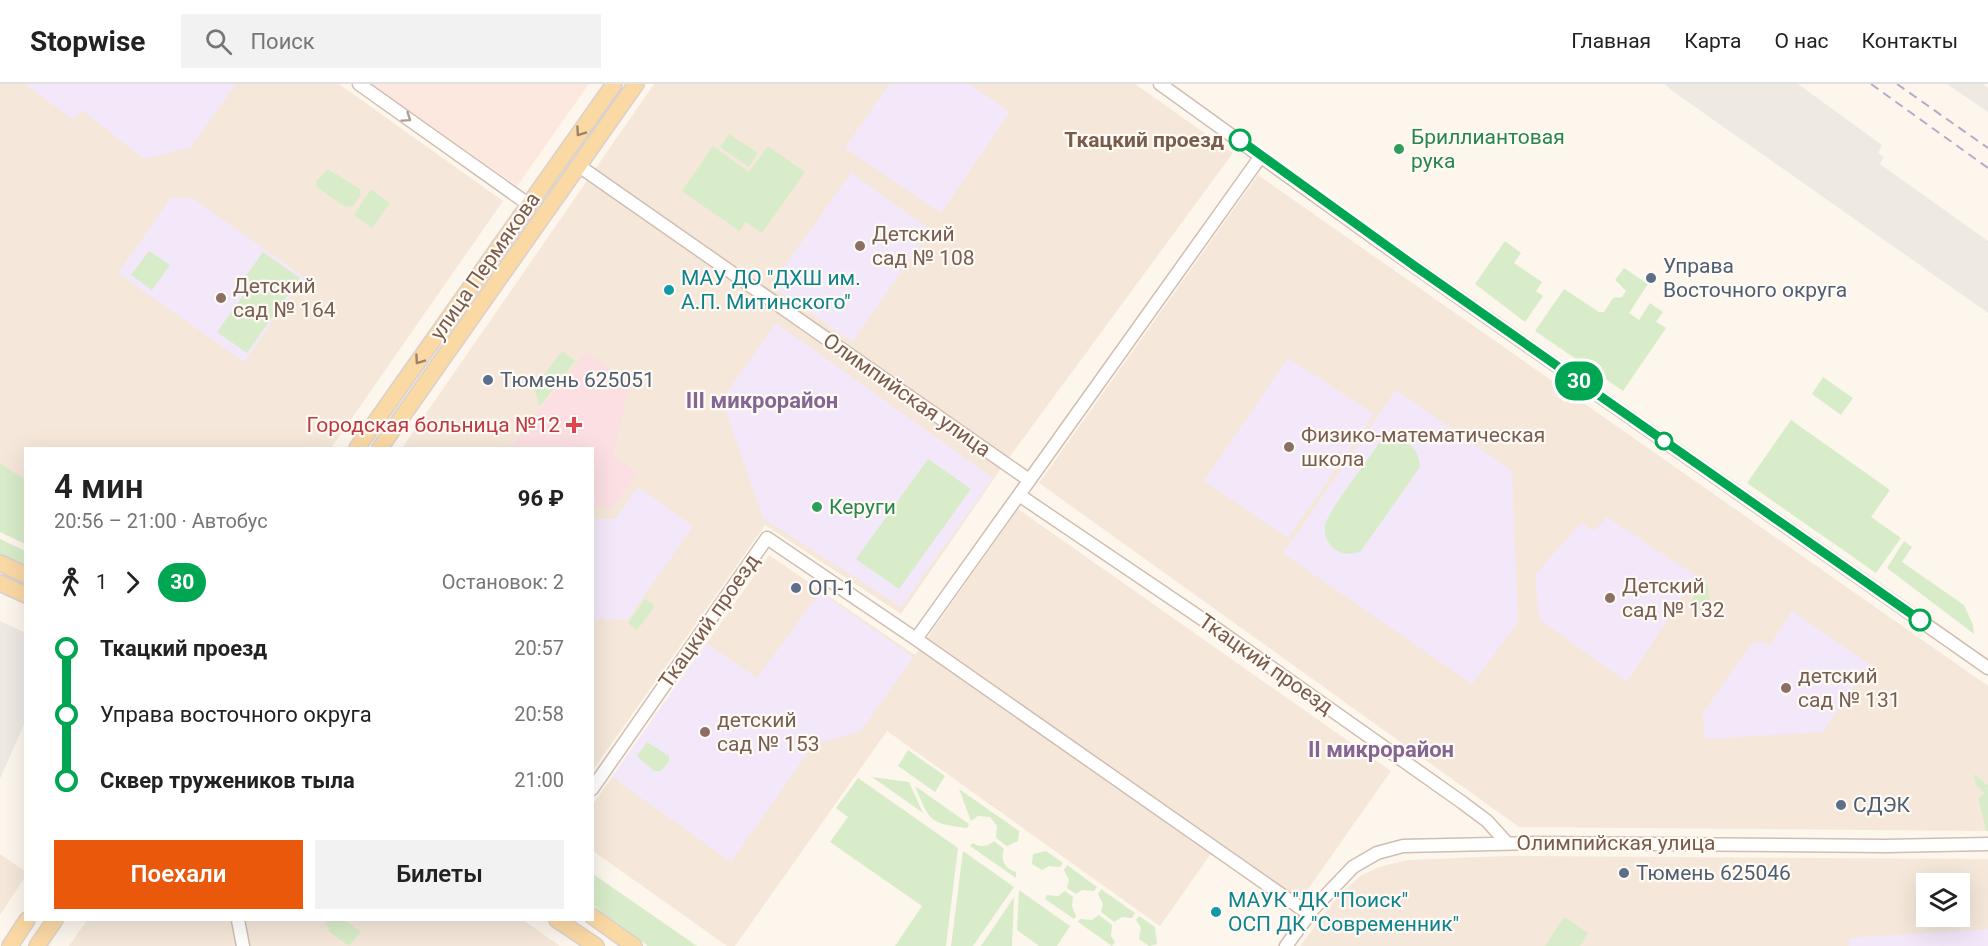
<!DOCTYPE html>
<html lang="ru">
<meta charset="utf-8">
<style>
body{margin:0;font-family:Roboto,sans-serif;background:#f2f2f2;color:#222;height:100vh;display:flex;flex-direction:column;font-size:22px;white-space:nowrap}
*{box-sizing:border-box;margin:0}
p{font-size:20px;color:#767676}
.icon{flex:none;width:33px;height:33px;fill:none;stroke:currentColor;stroke-width:2;stroke-linecap:round;stroke-linejoin:round}
.map{position:relative;flex:1;overflow:hidden}
.panel{position:absolute;left:24px;top:363px;width:570px;height:474px;display:flex;flex-direction:column;background:#fff;border-radius:0px;box-shadow:0 6px 24px #0002}
.panel>*{flex:none}
.badge{padding:0 12px;border-radius:20px;font-size:21px;line-height:39px}
.controls{position:absolute;left:1916px;top:789px;display:grid;gap:12px}
.controls a{display:grid;place-items:center;width:54px;height:54px;border-radius:0px;background:#fff;box-shadow:0 6px 24px #0002;font-size:30px}
.map>.badge{position:absolute;translate:-50% -50%;box-shadow:0 0 0 3px #fff}
.legs{display:flex;align-items:center;gap:9px;height:66px;padding:0 30px;font-size:20px}
.legs p{margin-inline-start:auto}
.overview{display:flex;align-items:center;justify-content:space-between;height:102px;padding:0 30px}
h1{font-size:33px;font-weight:600;line-height:45px}
.action{display:flex;gap:12px;margin-top:auto;padding:12px 30px}
.action a{flex:1;height:69px;border-radius:0px;background:#ea580c;color:#fff;font-size:24px;font-weight:600;line-height:69px;text-align:center}
.action a+a{background:#f2f2f2;color:#222}
ul{padding:0 30px;list-style:none}
li{display:flex;align-items:center;gap:21px;height:66px;font-size:22px}
li i{display:grid;place-items:center;width:9px;height:100%;margin:0 8px;background:currentColor}
li i::after{content:'';width:15px;height:15px;margin:-8px;border:4px solid;border-radius:50%;background:#fff}
li p{margin-inline-start:auto}
li:first-child i{background:linear-gradient(#0000 50%,currentColor 0)}
li:last-child i{background:linear-gradient(currentColor 50%,#0000 0)}
header{display:flex;align-items:center;gap:36px;box-sizing:border-box;height:84px;padding:0 30px;background:#fff;border-bottom:2px solid #e0e0e0}
header strong{font-size:28px}
nav{display:flex;gap:33px;margin-inline-start:auto;font-size:21px}
.search{width:420px;height:54px;background:#f2f2f2;display:flex;align-items:center;gap:15px;box-sizing:border-box;padding:0 21px;border-radius:0px;color:#767676;font-size:22px}
.map>svg:first-child{display:block}
.residential{fill:#f5e8da;fill-rule:evenodd}
.commercial{fill:#fde8e0}
.industrial{fill:#efe9e4}
.education{fill:#f3e8fa}
.medical{fill:#fbdfe3}
.green{fill:#d8ecc9}
.lines{fill:none;stroke-linecap:round;stroke-linejoin:round}
.minor-casing{stroke:#d1beb0;stroke-width:15}
.major-casing{stroke:#dad1cd;stroke-width:18}
.minor{stroke:#fff;stroke-width:12}
.major{stroke:#fbd9a5;stroke-width:15}
.rail{stroke:#b9a8c9;stroke-width:2;stroke-dasharray:9 6;stroke-linecap:butt}
.oneway{stroke:#af9d94}
.oneway2{stroke:#a18267}
.line-1-casing{stroke:#fff;stroke-width:14}
.line-1{stroke:#00a651;stroke-width:9}
.stop-1-dot{fill:#fff;stroke:#00a651;stroke-width:3}
.leisure-dot{fill:#2e9e5b;stroke:#fffaf3;stroke-width:2}
.education-dot{fill:#8d6e63;stroke:#fffaf3;stroke-width:2}
.service-dot{fill:#5c6f8a;stroke:#fffaf3;stroke-width:2}
.culture-dot{fill:#0f9aa8;stroke:#fffaf3;stroke-width:2}
.health-dot{fill:#e0444e;stroke:#fffaf3;stroke-width:2}
.labels{text-anchor:middle;stroke-width:4.5;stroke-linejoin:round;paint-order:stroke}
.leisure-label{font-size:21px;fill:#27864d;stroke:#fffaf3;text-anchor:start}
.stop-label{font-size:21px;font-weight:bold;fill:#7a5c4d;stroke:#fffaf3;text-anchor:end}
.education-label{font-size:21px;fill:#785e54;stroke:#fffaf3;text-anchor:start}
.street-label{font-size:21px;fill:#7a5c4d;stroke:#fffaf3}
.service-label{font-size:21px;fill:#4e5e75;stroke:#fffaf3;text-anchor:start}
.culture-label{font-size:21px;fill:#0d838f;stroke:#fffaf3;text-anchor:start}
.health-label{font-size:21px;fill:#be3a42;stroke:#fffaf3;text-anchor:end}
.neighbourhood-label{font-size:22px;font-weight:bold;fill:#846695;stroke:#fffaf3}
</style>
<header>
<strong>Stopwise</strong>
<div class="search"><svg class="icon" aria-label="search" viewBox="0 0 24 24"><circle cx="10" cy="10" r="6"/><path d="M15 15l6 6"/></svg>Поиск</div>
<nav><a>Главная</a><a>Карта</a><a>О нас</a><a>Контакты</a></nav>
</header>
<div class="map">
<svg width="1988" height="862" viewBox="0 0 1988 862">
<rect width="100%" height="100%" fill="#fdf6ec"/>
<path class="residential" d="M 0,0 L 339,0 L 503,117 L 331,364 L 26,364 L 25,433 L 0,422 Z
M 654,0 L 1135,0 L 1233,69 L 1000,386 L 901,530 L 765,441 L 593,686 L 592,364 L 402,364 Z
M 1258,91 L 1988,602 L 1988,701 L 1975,691 L 1985,710 L 1978,714 L 1986,747 L 1519,743 L 1039,399 Z
M 1018,425 L 1391,687 L 1299,818 L 1217,761 L 1160,842 L 887,647 L 735,862 L 727,862 L 593,767 L 593,720 L 769,471 L 915,571 Z
M 0,770 L 26,788 L 25,793 L 0,831 Z
M 1506,772 L 1988,775 L 1988,862 L 1300,862 L 1335,816 L 1360,792 L 1379,783 L 1408,776 ZM 1926,800 L 1959,800 L 1959,832 L 1926,832 Z
M 87,836 L 523,836 L 560,862 L 69,862 Z"/>
<path class="commercial" d="M 372,0 L 589,0 L 517,102 Z"/>
<path class="industrial" d="M 1665,0 L 1798,0 L 1882,61 L 1878,69 L 1884,73 L 1880,80 L 1988,157 L 1988,229 L 1671,6 Z
M 1947,0 L 1983,0 L 1988,4 L 1988,28 Z
M 0,537 L 26,549 L 25,638 L 0,695 Z"/>
<path class="education" d="M 24,0 L 236,0 L 190,64 L 144,75 L 82,26 L 74,36 Z
M 889,0 L 969,0 L 1010,28 L 941,129 L 845,64 Z
M 851,89 L 931,146 L 852,258 L 771,201 Z
M 171,114 L 192,114 L 304,193 L 244,278 L 118,189 Z
M 776,239 L 993,394 L 901,523 L 763,434 L 722,315 Z
M 1288,274 L 1374,330 L 1288,454 L 1204,397 Z
M 1396,306 L 1512,387 L 1518,538 L 1472,600 L 1283,469 Z
M 638,403 L 693,442 L 627,536 L 593,535 L 593,435 L 615,435 Z
M 1607,433 L 1696,492 L 1627,598 L 1540,536 L 1535,491 L 1581,439 L 1595,447 Z
M 820,508 L 913,573 L 861,647 L 813,661 L 731,778 L 612,693 L 706,559 L 757,594 Z
M 1792,527 L 1869,580 L 1823,648 L 1705,655 L 1703,629 L 1752,559 L 1762,557 L 1770,561 Z
M 1988,845 L 1988,862 L 1849,862 L 1849,854 Z"/>
<path class="medical" d="M 586,268 L 630,299 L 613,371 L 638,389 L 613,424 L 593,423 L 592,364 L 510,364 Z"/>
<path class="green" d="M 729,50 L 758,69 L 749,83 L 720,63 Z
M 713,62 L 749,88 L 768,62 L 805,88 L 762,149 L 746,138 L 739,147 L 682,107 Z
M 328,85 L 360,105 L 360,112 L 353,122 L 345,123 L 317,103 L 316,97 Z
M 371,105 L 390,119 L 372,144 L 354,131 Z
M 1505,157 L 1521,169 L 1514,179 L 1542,198 L 1536,207 L 1543,212 L 1525,238 L 1475,200 Z
M 149,167 L 170,181 L 152,206 L 131,191 Z
M 263,168 L 300,194 L 247,269 L 217,248 L 252,199 L 245,193 Z
M 1624,184 L 1648,200 L 1629,229 L 1639,236 L 1650,219 L 1663,228 L 1656,238 L 1666,244 L 1623,307 L 1535,247 L 1564,205 L 1599,228 L 1604,228 L 1613,214 L 1622,213 L 1626,207 L 1615,196 Z
M 562,267 L 575,277 L 540,322 L 534,304 Z
M 1823,293 L 1853,314 L 1841,331 L 1812,310 Z
M 1791,336 L 1890,406 L 1871,433 L 1901,454 L 1876,489 L 1747,399 Z
M 1392,354 C 1409,356 1419,365 1420,383 L 1361,467 C 1343,476 1322,462 1325,441 C 1327,429 1370,373 1379,359 Z
M 928,375 L 971,405 L 899,505 L 856,475 Z
M 0,379 L 25,396 L 25,460 L 0,448 Z
M 0,455 L 25,467 L 25,483 L 0,471 Z
M 1904,457 L 1912,463 L 1902,478 L 1964,521 L 1973,541 L 1974,550 L 1887,484 Z
M 1703,499 L 1708,502 L 1712,535 L 1690,518 Z
M 645,515 L 655,522 L 637,546 L 628,539 Z
M 647,658 L 669,672 L 669,677 L 661,687 L 654,687 L 637,672 Z
M 908,666 L 945,692 L 935,708 L 898,682 Z
M 1974,690 L 1988,701 L 1988,747 L 1986,747 L 1978,714 L 1985,709 L 1976,701 Z
M 872,693 L 909,698 L 923,729 Z
M 858,694 L 958,764 L 946,862 L 895,862 L 922,822 L 830,758 L 848,733 L 836,724 Z
M 915,702 L 969,740 L 967,744 C 928,739 930,737 915,702 Z
M 959,705 L 1019,747 L 1018,757 L 1007,762 L 996,754 L 997,742 L 990,733 L 978,732 L 971,737 Z
M 994,757 L 1004,765 C 1000,776 1005,785 1016,788 L 1016,794 L 970,762 L 973,759 C 981,764 987,763 994,757 Z
M 963,767 L 1014,803 L 973,862 L 951,862 Z
M 1046,767 L 1063,779 L 1060,783 L 1049,782 L 1042,786 L 1032,780 L 1033,770 Z
M 1067,781 L 1097,803 L 1094,807 L 1082,806 L 1076,810 L 1067,804 L 1069,796 L 1064,786 Z
M 593,790 L 697,862 L 648,862 L 593,821 Z
M 1101,805 L 1135,829 L 1132,834 L 1122,833 L 1114,838 L 1101,828 L 1103,820 L 1098,810 Z
M 1019,806 L 1070,842 L 1057,862 L 1039,862 L 1017,846 Z
M 1065,807 L 1073,813 L 1072,822 L 1076,832 L 1074,835 L 1045,815 L 1047,811 L 1058,812 Z
M 1014,813 L 1012,862 L 981,862 Z
M 1099,831 L 1112,841 L 1111,852 L 1115,858 L 1112,862 L 1078,838 L 1080,835 L 1092,836 Z
M 1139,832 L 1155,843 L 1157,860 L 1149,862 L 1139,855 L 1141,844 L 1136,836 Z
M 1564,833 L 1588,849 L 1580,862 L 1545,862 Z
M 327,836 L 344,836 L 361,848 L 349,862 L 328,847 L 330,844 L 324,840 Z"/>
<g class="lines">
<defs>
<path id="minor" d="M 359,0 L 528,120
M 1160,0 L 1381,159 L 1988,584
M 579,82 L 1029,396
M 1019,411 L 1214,543 L 1463,719 L 1487,737 L 1507,759
M 916,555 L 1261,72
M 592,705 L 767,454 L 916,555 L 1309,830
M 238,836 L 243,862
M 1286,862 L 1313,825 L 1353,783 L 1377,769 L 1403,762 L 1534,759 L 1886,762 L 1988,760"/>
<path id="major" d="M 357,364 L 614,0
M 380,364 L 636,0
M 0,479 L 26,491
M 0,499 L 26,511
M 592,832 L 634,862
M 557,836 L 596,862
M 10,862 L 27,836
M 37,862 L 55,836"/>
</defs>
<use href="#minor" class="minor-casing"/>
<use href="#major" class="major-casing"/>
<use href="#minor" class="minor"/>
<use href="#major" class="major"/>
<path class="rail" d="M 1871,0 L 1988,84
M 1897,0 L 1988,64"/>
</g>
<defs><path id="oneway-chevron" d="M-2-3.5L2.5 0L-2 3.5" fill="none" stroke-width="1.6" stroke-linecap="round" stroke-linejoin="round" transform="scale(1.5)"/></defs>
<use class="oneway" href="#oneway-chevron" transform="translate(407 34) rotate(35)"/>
<g class="oneway2">
<use href="#oneway-chevron" transform="translate(580 48) rotate(125)"/>
<use href="#oneway-chevron" transform="translate(419 276) rotate(125)"/>
</g>
<g class="lines">
<defs>
<path id="line-1" d="M 1240,56 L 1416,183 L 1920,536"/>
</defs>
<use href="#line-1" class="line-1-casing"/>
<use href="#line-1" class="line-1"/>
</g>
<g class="stop-1-dot">
<circle cx="1240" cy="56" r="10"/>
<circle cx="1664" cy="357" r="8"/>
<circle cx="1920" cy="536" r="10"/>
</g>
<g class="leisure-dot">
<circle cx="1399" cy="65" r="6"/>
<circle cx="817" cy="423" r="6"/>
</g>
<g class="education-dot">
<circle cx="860" cy="162" r="6"/>
<circle cx="221" cy="214" r="6"/>
<circle cx="1289" cy="363" r="6"/>
<circle cx="1610" cy="514" r="6"/>
<circle cx="1786" cy="604" r="6"/>
<circle cx="705" cy="648" r="6"/>
</g>
<g class="service-dot">
<circle cx="1651" cy="194" r="6"/>
<circle cx="488" cy="296" r="6"/>
<circle cx="796" cy="504" r="6"/>
<circle cx="1841" cy="721" r="6"/>
<circle cx="1624" cy="789" r="6"/>
</g>
<g class="culture-dot">
<circle cx="669" cy="206" r="6"/>
<circle cx="1216" cy="828" r="6"/>
</g>
<path class="health-dot" d="M571 332h6v6h6v6h-6v6h-6v-6h-6v-6h6z"/>
<g class="labels">
<g class="leisure-label">
<text x="1411" y="60">Бриллиантовая<tspan x="1411" dy="24">рука</tspan></text>
<text x="829" y="430">Керуги</text>
</g>
<g class="stop-label">
<text x="1224" y="63">Ткацкий проезд</text>
</g>
<g class="education-label">
<text x="872" y="157">Детский<tspan x="872" dy="24">сад № 108</tspan></text>
<text x="233" y="209">Детский<tspan x="233" dy="24">сад № 164</tspan></text>
<text x="1301" y="358">Физико-математическая<tspan x="1301" dy="24">школа</tspan></text>
<text x="1622" y="509">Детский<tspan x="1622" dy="24">сад № 132</tspan></text>
<text x="1798" y="599">детский<tspan x="1798" dy="24">сад № 131</tspan></text>
<text x="717" y="643">детский<tspan x="717" dy="24">сад № 153</tspan></text>
</g>
<g class="street-label">
<text transform="translate(485 182) rotate(-55)" y="7">улица Пермякова</text>
<text transform="translate(907 311) rotate(35)" y="7">Олимпийская улица</text>
<text transform="translate(709 537) rotate(-55)" y="7">Ткацкий проезд</text>
<text transform="translate(1266 580) rotate(35)" y="7">Ткацкий проезд</text>
<text x="1616" y="766">Олимпийская улица</text>
</g>
<g class="service-label">
<text x="1663" y="189">Управа<tspan x="1663" dy="24">Восточного округа</tspan></text>
<text x="500" y="303">Тюмень 625051</text>
<text x="808" y="511">ОП-1</text>
<text x="1853" y="728">СДЭК</text>
<text x="1636" y="796">Тюмень 625046</text>
</g>
<g class="culture-label">
<text x="681" y="201">МАУ ДО "ДХШ им.<tspan x="681" dy="24">А.П. Митинского"</tspan></text>
<text x="1228" y="823">МАУК "ДК "Поиск"<tspan x="1228" dy="24">ОСП ДК "Современник"</tspan></text>
</g>
<g class="health-label">
<text x="560" y="348">Городская больница №12</text>
</g>
<g class="neighbourhood-label">
<text x="762" y="324">III микрорайон</text>
<text x="1381" y="673">II микрорайон</text>
</g>
</g>
</svg>
<div class="controls">
<a><svg class="icon" aria-label="layers" viewBox="0 0 24 24"><path d="M12 4l9 5-9 5-9-5zM3 14l9 5 9-5"/></svg></a>
</div>
<b class="badge" style="left:1579px;top:297px;background:#00a651;color:#fff">30</b>
<section class="panel">
<div class="overview"><div><h1>4 мин</h1><p>20:56 – 21:00 · Автобус</p></div><b>96 ₽</b></div>
<div class="legs"><svg class="icon" aria-label="walk" viewBox="0 0 24 24"><circle cx="13" cy="4" r="2"/><path d="M13 8l-2 6 4 7M11 14l-3 7M7 12l3-4h3l4 4"/></svg>1<svg class="icon" aria-label="forward" viewBox="0 0 24 24"><path d="M9 5l7 7-7 7"/></svg><b class="badge" style="background:#00a651;color:#fff">30</b><p>Остановок: 2</p></div>
<ul>
<li><i style="color:#00a651"></i><b>Ткацкий проезд</b><p>20:57</p></li>
<li><i style="color:#00a651"></i><span>Управа восточного округа</span><p>20:58</p></li>
<li><i style="color:#00a651"></i><b>Сквер тружеников тыла</b><p>21:00</p></li>
</ul>
<div class="action"><a>Поехали</a><a>Билеты</a></div>
</section>
</div>
